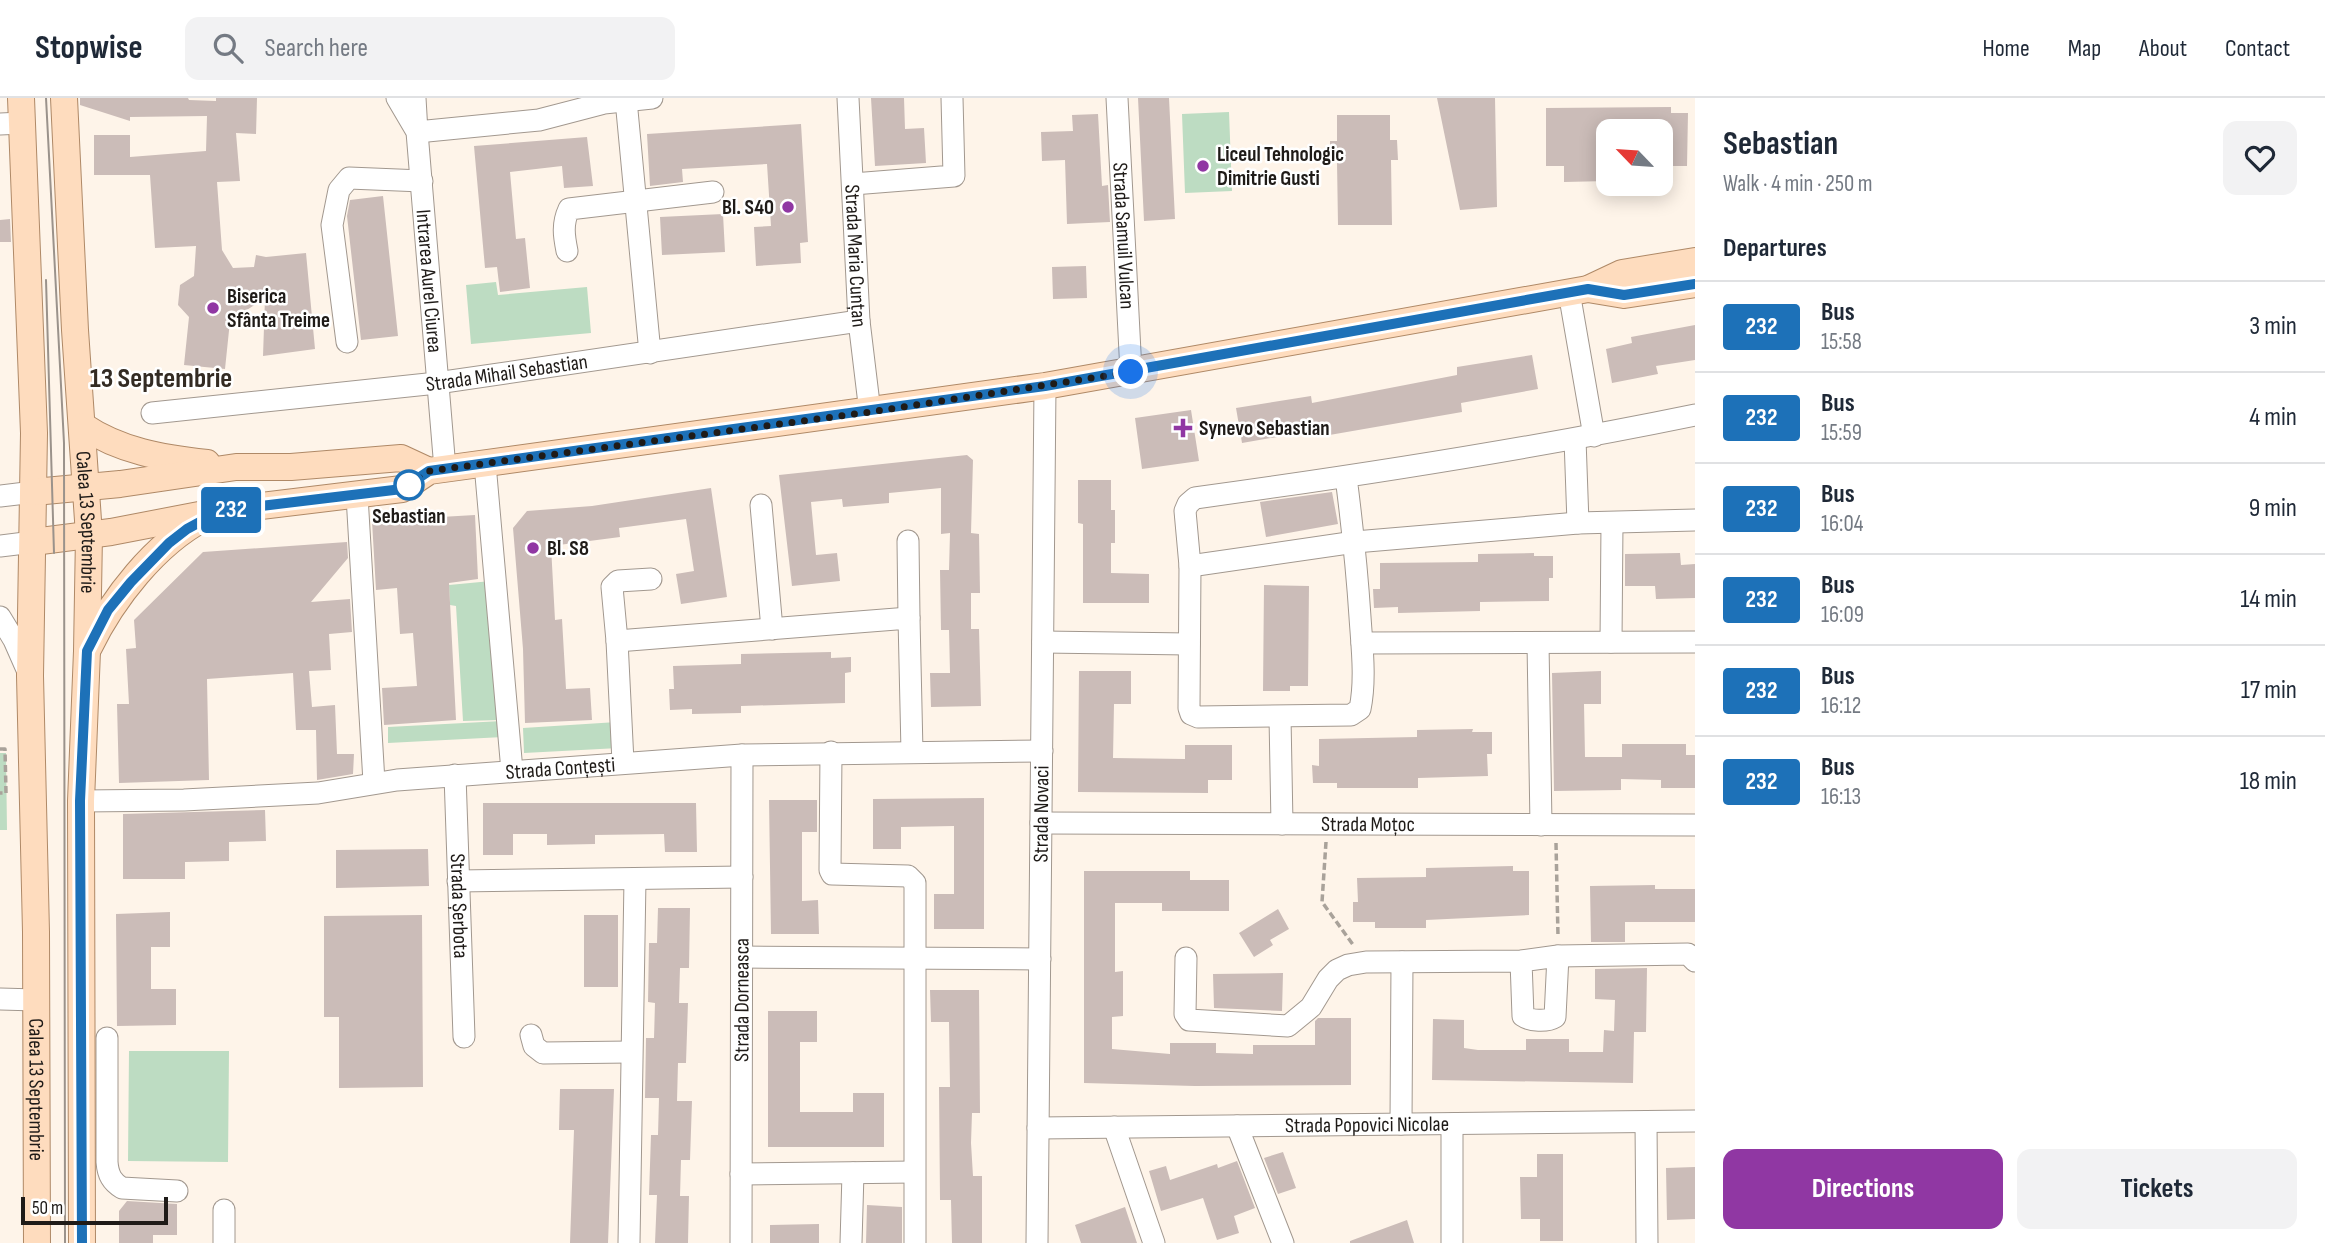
<!DOCTYPE html>
<meta charset="utf-8">
<style>
body{margin:0;font-family:"Sofia Sans Condensed",sans-serif;background:#f2f2f3;color:#1f2937;height:100vh;display:flex;flex-direction:column;font-size:26px;white-space:nowrap}
*{box-sizing:border-box;margin:0}
p{font-size:23px;color:#747a83}
.icon{flex:none;width:38px;height:38px;fill:none;stroke:currentColor;stroke-width:2;stroke-linecap:round;stroke-linejoin:round}
.map{position:relative;flex:1;overflow:hidden}
.sheet{display:flex;flex-direction:column;background:#fff;width:630px}
.sheet>*{flex:none}
.badge{padding:0 14px;border-radius:5px;font-size:24px;line-height:46px}
.needle{width:46px;rotate:295deg}
.fabs{position:absolute;left:1596px;top:21px;display:grid;gap:14px}
.fabs a{display:grid;place-items:center;width:77px;height:77px;border-radius:14px;background:#fff;box-shadow:0 4px 18px #0003;font-size:35px}
.scale{position:absolute;left:21px;bottom:18px;width:147px;box-sizing:border-box;padding-left:7px;border:4px solid #1f1b18;border-top:0;font-size:19px;line-height:24px;white-space:nowrap;color:#1f1b18;-webkit-text-stroke:5px #fff;paint-order:stroke}
.you{position:absolute;width:35px;height:35px;margin:-18px;border:5px solid #fff;border-radius:50%;background:#1a73e8;box-shadow:0 0 0 10px #1a73e833}
.map>.badge{position:absolute;translate:-50% -50%;box-shadow:0 0 0 4px #fff}
h2{padding:0 28px;font-size:26px;line-height:63px}
.round{display:grid;place-items:center;flex:none;width:74px;height:74px;border-radius:14px;background:#f2f2f3}
.overview{display:flex;align-items:center;justify-content:space-between;height:119px;padding:0 28px}
h1{font-size:33px;font-weight:700;line-height:52px}
.cta{display:flex;gap:14px;margin-top:auto;padding:14px 28px}
.cta a{flex:1;height:80px;border-radius:14px;background:#9037a3;color:#fff;font-size:28px;font-weight:700;line-height:80px;text-align:center}
.cta a+a{background:#f2f2f3;color:#1f2937}
ul{padding:0;list-style:none}
li{display:flex;align-items:center;gap:21px;height:91px;padding:0 28px;border-top:2px solid #e0e1e3}
li div{flex:1}
li b{display:block;font-size:26px}
li em{font-style:normal}
li .badge{min-width:77px;font-weight:700;text-align:center}
header{display:flex;align-items:center;gap:42px;box-sizing:border-box;height:98px;padding:0 35px;background:#fff;border-bottom:2px solid #e0e1e3}
header strong{font-size:33px}
nav{display:flex;gap:38px;margin-inline-start:auto;font-size:24px}
.search{width:490px;height:63px;background:#f2f2f3;display:flex;align-items:center;gap:18px;box-sizing:border-box;padding:0 24px;border-radius:14px;color:#747a83;font-size:26px}
main{display:flex;flex:1;min-height:0}
.map>svg:first-child{display:block}
.green{fill:#bddcc2}
.building{fill:#cbbcb8}
.lines{fill:none;stroke-linecap:round;stroke-linejoin:round}
.minor-casing{stroke:#a2988f;stroke-width:23}
.major-casing{stroke:#af8967;stroke-width:28}
.path{stroke:#a9a29a;stroke-width:3.5;stroke-dasharray:7 3.5;stroke-linecap:butt}
.minor{stroke:#fff;stroke-width:21}
.major{stroke:#fedcbe;stroke-width:26}
.tram{stroke:#9a928b;stroke-width:2}
.line-casing{stroke:#fff;stroke-width:16}
.line{stroke:#1d71b8;stroke-width:10}
.walk{stroke:#1f1b18;stroke-width:7;stroke-dasharray:0 12.6}
.poi-dot{fill:#9037a3;stroke:#fff;stroke-width:2.5}
.stop-dot{fill:#fff;stroke:#1d71b8;stroke-width:3.5}
.labels{text-anchor:middle;stroke-width:5;stroke-linejoin:round;paint-order:stroke}
.poi-label{font-size:21px;font-weight:bold;fill:#1f1b18;stroke:#fff;text-anchor:start}
.street-label{font-size:21px;fill:#1f1b18;stroke:#fff}
.stop-label{font-size:21px;font-weight:bold;fill:#1f1b18;stroke:#fff}
.district-label{font-size:28px;font-weight:bold;fill:#332b23;stroke:#fff}
</style>
<header>
<strong>Stopwise</strong>
<div class="search"><svg class="icon" aria-label="search" viewBox="0 0 24 24"><circle cx="10" cy="10" r="6"/><path d="M15 15l6 6"/></svg>Search here</div>
<nav><a>Home</a><a>Map</a><a>About</a><a>Contact</a></nav>
</header>
<main>
<div class="map">
<svg width="1695" height="1145" viewBox="0 0 1695 1145">
<rect width="100%" height="100%" fill="#fef4e9"/>
<path class="green" d="M 1229,14 L 1232,93 L 1185,95 L 1182,16 Z
M 496,184 L 498,197 L 587,189 L 591,235 L 471,246 L 466,187 Z
M 491,483 L 501,622 L 463,623 L 456,508 L 450,507 L 449,487 Z
M 502,623 L 503,639 L 388,645 L 388,629 Z
M 617,624 L 619,650 L 524,655 L 523,630 Z
M 0,655 L 6,655 L 7,732 L 0,732 Z
M 129,953 L 229,953 L 228,1064 L 128,1063 Z"/>
<path class="building" d="M 80,0 L 188,0 L 189,2 L 216,3 L 216,0 L 257,0 L 256,36 L 236,35 L 240,83 L 217,84 L 222,152 L 233,170 L 254,169 L 256,157 L 266,159 L 306,155 L 315,251 L 263,258 L 265,200 L 230,223 L 225,271 L 184,267 L 189,219 L 178,207 L 180,187 L 194,178 L 196,148 L 155,150 L 150,77 L 94,77 L 94,37 L 130,37 L 130,59 L 206,53 L 207,18 L 130,19 L 130,23 L 80,7 Z
M 871,0 L 904,0 L 905,31 L 924,30 L 926,65 L 875,68 Z
M 1138,0 L 1169,0 L 1175,121 L 1144,123 Z
M 1437,0 L 1495,0 L 1497,109 L 1460,112 Z
M 1671,9 L 1671,15 L 1688,15 L 1687,68 L 1661,68 L 1661,33 L 1608,33 L 1608,83 L 1564,84 L 1564,68 L 1546,68 L 1546,10 Z
M 1098,16 L 1102,88 L 1108,87 L 1110,124 L 1067,126 L 1065,62 L 1042,63 L 1041,34 L 1073,33 L 1072,17 Z
M 1337,17 L 1390,17 L 1390,42 L 1397,42 L 1398,62 L 1391,62 L 1392,127 L 1338,127 L 1337,64 L 1330,63 L 1330,43 L 1337,43 Z
M 801,26 L 808,144 L 800,145 L 801,165 L 756,168 L 754,129 L 771,128 L 767,66 L 682,71 L 683,84 L 650,88 L 647,36 Z
M 587,39 L 593,88 L 564,90 L 562,68 L 510,74 L 516,141 L 525,140 L 530,190 L 500,194 L 497,169 L 485,170 L 474,48 Z
M 383,98 L 398,238 L 361,242 L 347,118 L 350,102 Z
M 723,116 L 725,154 L 662,157 L 660,119 Z
M 10,121 L 11,144 L 0,144 L 0,122 Z
M 1086,168 L 1087,200 L 1053,201 L 1052,169 Z
M 1695,227 L 1695,262 L 1656,268 L 1658,276 L 1612,285 L 1606,251 L 1632,245 L 1631,239 Z
M 1532,257 L 1538,291 L 1461,305 L 1462,314 L 1318,339 L 1317,332 L 1242,345 L 1236,310 L 1311,298 L 1312,305 L 1457,277 L 1457,269 Z
M 1191,312 L 1199,363 L 1142,371 L 1135,320 Z
M 967,357 L 973,362 L 971,435 L 979,436 L 980,495 L 971,495 L 971,531 L 979,531 L 981,608 L 931,609 L 930,575 L 950,575 L 949,532 L 941,532 L 940,472 L 949,472 L 950,435 L 941,436 L 941,390 L 889,395 L 889,405 L 843,409 L 842,401 L 811,404 L 816,457 L 837,455 L 840,483 L 792,488 L 779,377 Z
M 1078,382 L 1111,382 L 1111,412 L 1115,412 L 1115,445 L 1111,445 L 1111,475 L 1149,476 L 1149,505 L 1083,505 L 1083,426 L 1078,425 Z
M 711,390 L 727,499 L 681,506 L 676,476 L 694,473 L 686,421 L 619,430 L 620,439 L 551,448 L 555,522 L 562,521 L 566,591 L 590,590 L 592,622 L 525,625 L 523,551 L 513,430 L 527,413 L 592,408 Z
M 1332,394 L 1338,426 L 1266,439 L 1260,404 Z
M 475,417 L 478,481 L 449,485 L 456,622 L 384,627 L 382,590 L 417,588 L 413,535 L 400,536 L 397,490 L 376,492 L 372,423 Z
M 347,444 L 348,460 L 311,504 L 350,501 L 352,534 L 329,536 L 331,572 L 309,573 L 312,609 L 335,607 L 337,656 L 354,656 L 353,676 L 317,682 L 316,632 L 296,632 L 293,575 L 207,581 L 209,682 L 119,685 L 117,606 L 129,606 L 126,551 L 136,550 L 134,522 L 203,454 Z
M 1534,455 L 1534,458 L 1553,458 L 1553,480 L 1549,480 L 1549,503 L 1480,504 L 1480,513 L 1398,515 L 1398,509 L 1374,510 L 1373,491 L 1380,491 L 1380,465 L 1478,464 L 1478,456 Z
M 1680,455 L 1681,467 L 1695,466 L 1695,500 L 1656,501 L 1655,488 L 1625,488 L 1625,456 Z
M 1264,487 L 1309,488 L 1308,588 L 1290,588 L 1290,593 L 1263,593 Z
M 831,554 L 831,560 L 851,559 L 851,574 L 845,575 L 845,605 L 741,608 L 741,615 L 692,616 L 692,611 L 670,612 L 669,591 L 674,591 L 673,568 L 741,566 L 741,556 Z
M 1079,573 L 1131,573 L 1131,606 L 1114,606 L 1113,660 L 1185,661 L 1185,647 L 1232,647 L 1232,682 L 1208,682 L 1208,695 L 1078,694 Z
M 1601,573 L 1601,606 L 1584,606 L 1585,659 L 1622,659 L 1622,646 L 1686,646 L 1686,657 L 1695,657 L 1695,690 L 1661,690 L 1661,682 L 1621,681 L 1621,692 L 1554,693 L 1552,575 Z
M 1473,631 L 1472,634 L 1492,634 L 1492,656 L 1487,656 L 1488,678 L 1418,680 L 1418,690 L 1337,690 L 1337,685 L 1313,685 L 1312,667 L 1319,668 L 1319,641 L 1417,639 L 1417,632 Z
M 984,700 L 984,831 L 934,831 L 934,796 L 954,796 L 954,728 L 901,729 L 901,751 L 873,751 L 873,701 Z
M 769,702 L 817,702 L 817,734 L 802,734 L 802,803 L 818,802 L 819,836 L 771,836 Z
M 483,705 L 696,705 L 697,754 L 665,754 L 664,736 L 595,737 L 595,746 L 547,747 L 547,736 L 513,736 L 513,757 L 483,757 Z
M 265,712 L 266,743 L 229,744 L 229,763 L 185,764 L 185,781 L 123,781 L 123,716 Z
M 428,751 L 429,788 L 336,790 L 336,752 Z
M 1513,768 L 1513,773 L 1529,773 L 1529,817 L 1426,822 L 1426,830 L 1375,830 L 1375,824 L 1353,824 L 1353,804 L 1358,804 L 1357,780 L 1426,779 L 1426,770 Z
M 1084,773 L 1190,773 L 1190,782 L 1229,782 L 1229,813 L 1162,813 L 1162,805 L 1115,805 L 1115,874 L 1123,873 L 1123,918 L 1112,919 L 1112,951 L 1170,956 L 1170,945 L 1216,945 L 1216,955 L 1253,956 L 1253,947 L 1315,947 L 1315,923 L 1318,920 L 1351,920 L 1351,987 L 1195,988 L 1084,985 Z
M 1655,787 L 1655,791 L 1695,791 L 1695,824 L 1625,824 L 1625,844 L 1591,844 L 1590,788 Z
M 658,810 L 690,810 L 689,870 L 680,870 L 679,905 L 688,905 L 686,965 L 678,965 L 677,1003 L 692,1003 L 690,1062 L 681,1062 L 680,1098 L 689,1098 L 688,1145 L 655,1145 L 657,1097 L 649,1097 L 651,1037 L 658,1037 L 659,1000 L 645,1000 L 646,940 L 654,940 L 655,905 L 648,904 L 649,845 L 657,845 Z
M 1278,811 L 1289,831 L 1270,842 L 1273,847 L 1254,859 L 1239,835 Z
M 170,814 L 170,849 L 151,849 L 151,891 L 176,891 L 176,927 L 117,928 L 116,816 Z
M 422,817 L 423,989 L 339,990 L 339,919 L 324,919 L 324,818 Z
M 584,817 L 618,817 L 618,889 L 584,889 Z
M 1647,870 L 1646,934 L 1634,934 L 1633,985 L 1432,982 L 1433,921 L 1464,922 L 1464,950 L 1478,952 L 1526,952 L 1526,941 L 1569,941 L 1569,954 L 1603,954 L 1604,932 L 1614,933 L 1615,902 L 1595,901 L 1595,871 Z
M 1283,875 L 1282,913 L 1214,910 L 1213,876 Z
M 930,892 L 979,892 L 980,1015 L 972,1015 L 971,1045 L 973,1078 L 982,1078 L 982,1145 L 952,1145 L 951,1102 L 940,1102 L 939,989 L 950,989 L 949,924 L 931,924 Z
M 768,913 L 817,913 L 817,944 L 800,944 L 800,1014 L 853,1014 L 853,995 L 884,995 L 884,1049 L 768,1049 Z
M 560,991 L 614,991 L 608,1145 L 570,1145 L 574,1032 L 559,1032 Z
M 1283,1054 L 1296,1090 L 1278,1096 L 1264,1060 Z
M 1537,1056 L 1563,1056 L 1563,1143 L 1540,1143 L 1540,1121 L 1521,1121 L 1520,1079 L 1537,1079 Z
M 1237,1063 L 1255,1110 L 1234,1118 L 1239,1135 L 1217,1142 L 1203,1100 L 1161,1113 L 1149,1073 L 1166,1068 L 1170,1082 L 1217,1066 L 1218,1070 Z
M 1695,1069 L 1695,1121 L 1667,1122 L 1666,1070 Z
M 127,1103 L 177,1106 L 177,1137 L 153,1137 L 153,1145 L 119,1145 L 119,1113 Z
M 867,1107 L 902,1109 L 902,1145 L 866,1145 Z
M 1125,1109 L 1137,1145 L 1081,1145 L 1075,1127 Z
M 1407,1122 L 1414,1145 L 1350,1145 L 1350,1143 Z
M 819,1126 L 819,1145 L 770,1145 L 770,1127 Z"/>
<g class="lines">
<defs>
<g id="minor">
<path id="s1" d="M 397,0 L 417,34 L 445,371"/>
<path d="M 415,0 L 417,34 L 539,22 L 604,5 L 652,0"/>
<path id="s2" d="M 848,0 L 859,223 L 870,314"/>
<path id="s3" d="M 1117,0 L 1131,274"/>
<path d="M 626,2 L 650,255"/>
<path d="M 0,26 L 22,25"/>
<path d="M 853,86 L 954,78 L 952,0"/>
<path d="M 567,153 C 564,138 562,126 569,111 L 713,94"/>
<path d="M 1569,194 L 1594,338"/>
<path d="M 347,244 L 332,127 L 339,92 L 349,80 L 422,83"/>
<path id="s4" d="M 152,315 L 437,285 L 859,223"/>
<path d="M 1575,341 L 1578,425"/>
<path d="M 485,366 L 512,673"/>
<path d="M 1346,379 C 1352,426 1357,472 1360,519 C 1362,549 1366,582 1360,611 L 1351,617 L 1198,619 L 1191,616 L 1189,610 L 1190,468 L 1185,413 L 1188,406 L 1195,400 C 1363,377 1530,351 1695,317"/>
<path d="M 0,398 L 34,394"/>
<path d="M 357,398 L 374,684"/>
<path d="M 761,407 L 772,531"/>
<path d="M 908,443 L 909,520"/>
<path d="M 0,448 L 33,444"/>
<path d="M 1190,468 L 1355,444 L 1578,425 L 1695,422"/>
<path d="M 0,519 L 14,542 L 29,576"/>
<path d="M 617,543 L 612,489 L 618,483 L 651,481"/>
<path d="M 1043,544 L 1189,546"/>
<path d="M 1611,544 L 1612,425"/>
<path d="M 1362,545 L 1695,544"/>
<path d="M 1538,545 L 1541,727"/>
<path d="M 1280,619 L 1282,726"/>
<path d="M 831,654 L 830,772 L 832,776 L 908,778 L 915,785 L 915,1145"/>
<path d="M 623,664 L 617,543 L 909,520 L 912,654"/>
<path id="s5" d="M 455,677 L 464,939"/>
<path id="s6" d="M 81,703 L 184,702 L 318,695 L 397,682 L 742,657 L 1042,653"/>
<path id="s7" d="M 1041,725 L 1695,727"/>
<path d="M 458,783 L 742,779"/>
<path d="M 1558,858 L 1688,856 L 1695,863"/>
<path d="M 742,859 L 1040,861"/>
<path d="M 1186,860 L 1185,916 L 1189,922 L 1288,928 L 1311,909 L 1328,881 L 1337,872 L 1348,867 L 1366,864 L 1521,863 L 1558,858 L 1555,919 C 1547,924 1530,923 1523,918 L 1521,863"/>
<path d="M 0,901 L 36,902"/>
<path d="M 531,937 L 534,948 L 543,955 L 631,954"/>
<path d="M 107,940 L 107,1064 C 108,1077 112,1084 122,1090 L 177,1093"/>
<path d="M 1646,1024 L 1647,1145"/>
<path d="M 1401,1026 L 1402,864"/>
<path d="M 1237,1028 L 1283,1145"/>
<path d="M 1114,1029 L 1154,1145"/>
<path id="s8" d="M 1038,1030 L 1695,1023"/>
<path d="M 741,1076 L 914,1074"/>
<path d="M 224,1145 L 224,1112"/>
<path d="M 629,1145 L 635,781"/>
<path id="s9" d="M 741,1145 L 742,657"/>
<path d="M 851,1145 L 853,1075"/>
<path id="s10" d="M 1037,1145 L 1045,288"/>
<path d="M 1452,1145 L 1452,1026"/>
</g>
<g id="major">
<path id="s11" d="M 21,0 L 34,335 L 30,578 L 36,834 L 37,1145"/>
<path id="s12" d="M 64,0 L 75,232 L 89,437 L 87,553 L 81,703 L 82,1145"/>
<path d="M 1588,191 L 1624,197 L 1695,186"/>
<path d="M 83,328 C 120,353 162,360 207,365"/>
<path d="M 34,394 L 120,386 L 236,369 L 291,369 L 401,360 L 429,373"/>
<path d="M 33,444 L 111,434 L 220,413 L 402,391 L 429,373 L 1045,288 L 1588,191 L 1622,175 L 1695,163"/>
<path d="M 89,549 C 113,500 155,446 204,420"/>
</g>
</defs>
<use href="#minor" class="minor-casing"/>
<use href="#major" class="major-casing"/>
<path class="path" d="M 0,651 L 5,651 L 6,695 L 0,695
M 1326,744 L 1322,804 L 1354,848
M 1556,745 L 1558,838"/>
<use href="#minor" class="minor"/>
<use href="#major" class="major"/>
<path class="tram" d="M 46,0 L 64,345 L 65,1145
M 46,182 L 54,455"/>
</g>
<g class="lines">
<defs>
<path id="line" d="M 82,1145 L 80,703 L 87,553 L 108,512 L 131,484 L 169,445 L 187,431 L 220,413 L 402,391 L 429,373 L 1045,288 L 1588,191 L 1624,197 L 1695,186"/>
</defs>
<use href="#line" class="line-casing"/>
<use href="#line" class="line"/>
<path class="walk" d="M 409,387 L 429,373 L 870,314 L 1131,274"/>
</g>
<g class="poi-dot">
<circle cx="1203" cy="68" r="7"/>
<circle cx="788" cy="109" r="7"/>
<circle cx="213" cy="210" r="7"/>
<path d="M1179.5 319.5h7v7h7v7h-7v7h-7v-7h-7v-7h7z"/>
<circle cx="533" cy="450" r="7"/>
</g>
<circle class="stop-dot" cx="409" cy="387" r="14"/>
<g class="labels">
<g class="poi-label">
<text x="1217" y="63">Liceul Tehnologic<tspan x="1217" dy="24">Dimitrie Gusti</tspan></text>
<text x="774" y="116" text-anchor="end">Bl. S40</text>
<text x="227" y="205">Biserica<tspan x="227" dy="24">Sfânta Treime</tspan></text>
<text x="1199" y="337">Synevo Sebastian</text>
<text x="547" y="457">Bl. S8</text>
</g>
<g class="street-label">
<text dy="7" stroke="none"><textPath href="#s3" startOffset="138">Strada Samuil Vulcan</textPath></text>
<text dy="7" stroke="none"><textPath href="#s2" startOffset="158">Strada Maria Cunțan</textPath></text>
<text dy="7" stroke="none"><textPath href="#s1" startOffset="189">Intrarea Aurel Ciurea</textPath></text>
<text dy="7" stroke="none"><textPath href="#s4" startOffset="357">Strada Mihail Sebastian</textPath></text>
<text dy="7" stroke="none"><textPath href="#s12" startOffset="425">Calea 13 Septembrie</textPath></text>
<text dy="7" stroke="none"><textPath href="#s6" startOffset="481">Strada Conțești</textPath></text>
<text dy="7" stroke="none"><textPath href="#s10" startOffset="429">Strada Novaci</textPath></text>
<text dy="7" stroke="none"><textPath href="#s7" startOffset="327">Strada Moțoc</textPath></text>
<text dy="7" stroke="none"><textPath href="#s5" startOffset="131">Strada Șerbota</textPath></text>
<text dy="7" stroke="none"><textPath href="#s9" startOffset="243">Strada Dorneasca</textPath></text>
<text dy="7" stroke="none"><textPath href="#s11" startOffset="992">Calea 13 Septembrie</textPath></text>
<text dy="7" stroke="none"><textPath href="#s8" startOffset="329">Strada Popovici Nicolae</textPath></text>
</g>
<g class="stop-label">
<text x="409" y="425">Sebastian</text>
</g>
<g class="district-label">
<text x="161" y="289">13 Septembrie</text>
</g>
</g>
</svg>
<div class="fabs">
<a><svg class="needle" viewBox="-14 -14 28 28"><path d="M0-13l5 13h-10z" fill="#e53935"/><path d="M0 13l5-13h-10z" fill="#747a83"/></svg></a>
</div>
<div class="scale">50 m</div>
<div class="you" style="left:1131px;top:274px"></div>
<b class="badge" style="left:231px;top:412px;background:#1d71b8;color:#fff">232</b>
</div>
<section class="sheet">
<div class="overview"><div><h1>Sebastian</h1><p>Walk · 4 min · 250 m</p></div><a class="round"><svg class="icon" aria-label="heart" viewBox="0 0 24 24"><path d="M12 20l-8-8c-3-5 5-10 8-4 3-6 11-1 8 4z"/></svg></a></div>
<h2>Departures</h2>
<ul>
<li><span class="badge" style="background:#1d71b8;color:#fff">232</span><div><b>Bus</b><p>15:58</p></div><em>3 min</em></li>
<li><span class="badge" style="background:#1d71b8;color:#fff">232</span><div><b>Bus</b><p>15:59</p></div><em>4 min</em></li>
<li><span class="badge" style="background:#1d71b8;color:#fff">232</span><div><b>Bus</b><p>16:04</p></div><em>9 min</em></li>
<li><span class="badge" style="background:#1d71b8;color:#fff">232</span><div><b>Bus</b><p>16:09</p></div><em>14 min</em></li>
<li><span class="badge" style="background:#1d71b8;color:#fff">232</span><div><b>Bus</b><p>16:12</p></div><em>17 min</em></li>
<li><span class="badge" style="background:#1d71b8;color:#fff">232</span><div><b>Bus</b><p>16:13</p></div><em>18 min</em></li>
</ul>
<div class="cta"><a>Directions</a><a>Tickets</a></div>
</section>
</main>
